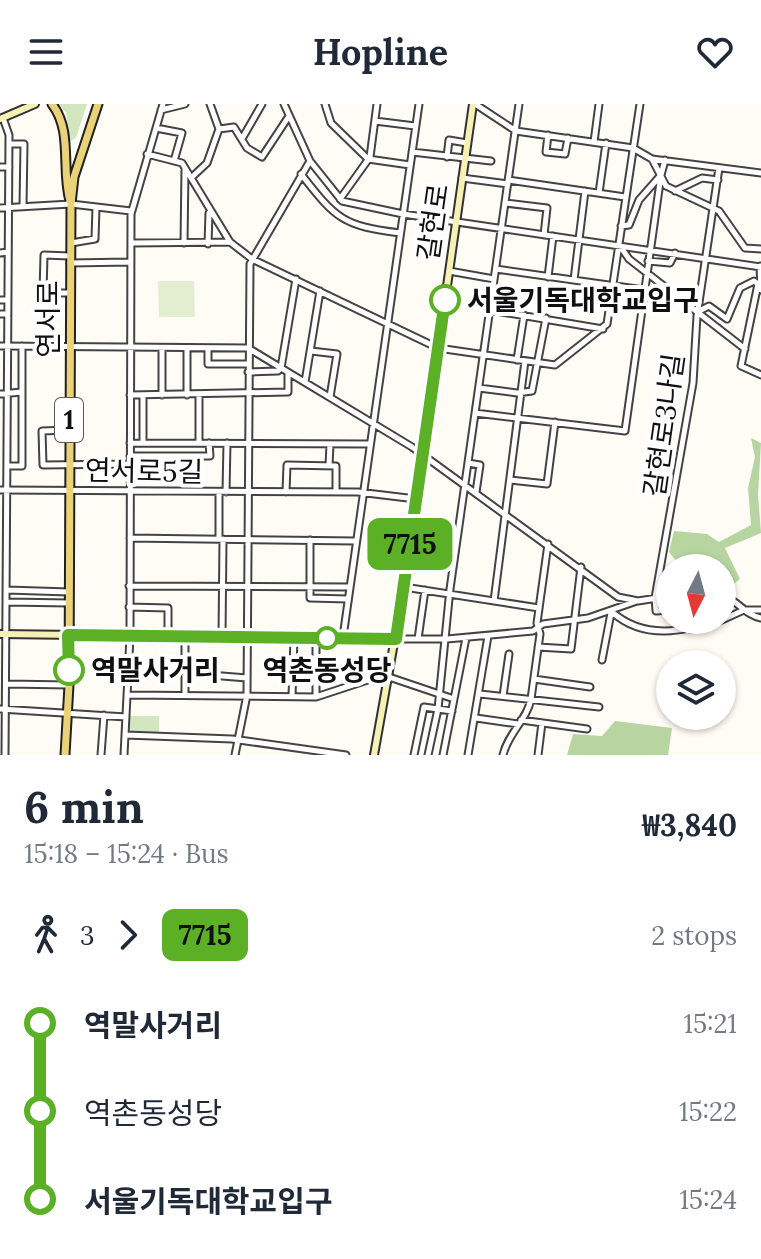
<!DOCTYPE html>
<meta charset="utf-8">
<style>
body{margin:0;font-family:Lora,"Noto Sans KR",serif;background:#f6f6f7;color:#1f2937;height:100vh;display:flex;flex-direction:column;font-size:30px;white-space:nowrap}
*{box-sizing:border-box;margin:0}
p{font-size:26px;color:#747a83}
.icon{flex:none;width:44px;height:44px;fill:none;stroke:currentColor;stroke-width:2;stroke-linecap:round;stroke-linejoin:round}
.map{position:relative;height:651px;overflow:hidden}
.side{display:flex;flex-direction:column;background:#fff;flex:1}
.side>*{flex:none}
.badge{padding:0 16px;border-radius:12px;font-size:28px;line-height:52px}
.needle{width:52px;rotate:186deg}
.controls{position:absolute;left:656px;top:450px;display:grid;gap:16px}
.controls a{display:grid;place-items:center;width:80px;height:80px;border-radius:50%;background:#fff;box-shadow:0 2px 6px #0004;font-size:40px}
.map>.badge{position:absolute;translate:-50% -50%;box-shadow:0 0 0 4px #fff}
.legs{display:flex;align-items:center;gap:12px;height:88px;padding:0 24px;font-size:26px}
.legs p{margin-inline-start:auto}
.summary{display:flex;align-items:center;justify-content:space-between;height:136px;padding:0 24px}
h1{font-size:44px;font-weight:700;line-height:60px}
ul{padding:0 24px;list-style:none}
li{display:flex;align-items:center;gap:28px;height:88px;font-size:30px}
li i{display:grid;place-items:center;width:12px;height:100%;margin:0 10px;background:currentColor}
li i::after{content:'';width:20px;height:20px;margin:-10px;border:6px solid;border-radius:50%;background:#fff}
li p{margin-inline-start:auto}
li:first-child i{background:linear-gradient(#0000 50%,currentColor 0)}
li:last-child i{background:linear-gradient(currentColor 50%,#0000 0)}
header{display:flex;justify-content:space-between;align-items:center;height:104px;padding:0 24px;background:#fff;font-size:36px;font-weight:700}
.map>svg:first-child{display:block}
.green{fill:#d2e6c0}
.forest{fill:#b7d5a1}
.pitch{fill:#e3eed1}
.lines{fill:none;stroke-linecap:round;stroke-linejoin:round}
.street-casing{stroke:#434343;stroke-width:9}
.secondary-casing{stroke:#323232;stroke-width:10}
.primary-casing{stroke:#212121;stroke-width:11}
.street{stroke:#fff;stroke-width:5}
.secondary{stroke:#f7f1b6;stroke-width:6}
.primary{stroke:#ead278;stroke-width:7}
.line-1-casing{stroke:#fff;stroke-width:18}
.line-1{stroke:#5bb025;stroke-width:12}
.stop-1-dot{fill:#fff;stroke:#5bb025;stroke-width:4}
.labels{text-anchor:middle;stroke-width:8;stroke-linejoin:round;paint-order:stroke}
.shield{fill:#fff;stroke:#585858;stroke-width:2}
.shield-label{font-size:26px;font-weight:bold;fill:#101010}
.street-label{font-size:28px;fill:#101010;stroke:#fff}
.stop-label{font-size:28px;font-weight:bold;fill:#101010;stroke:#fff;text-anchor:start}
</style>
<header><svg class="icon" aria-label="menu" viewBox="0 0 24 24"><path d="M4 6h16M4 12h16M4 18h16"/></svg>Hopline<svg class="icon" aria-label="heart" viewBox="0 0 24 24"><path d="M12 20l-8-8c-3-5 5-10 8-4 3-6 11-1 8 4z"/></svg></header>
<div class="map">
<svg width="761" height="651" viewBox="0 0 761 651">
<rect width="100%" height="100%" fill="#fefcf4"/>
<path class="green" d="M 59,0 L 87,0 L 76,34 L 70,37 L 66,9 Z
M 127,612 L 159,612 L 159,632 L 126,630 Z"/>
<path class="forest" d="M 751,334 L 761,339 L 758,391 L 761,429 L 725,444 L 740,475 L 734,480 L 733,493 L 722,490 L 722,464 C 702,464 681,467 669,448 L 674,427 L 707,430 L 719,438 L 751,421 L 748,384 L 755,353 Z
M 615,617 L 672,624 L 668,651 L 567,651 L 573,630 L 602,632 Z"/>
<path class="pitch" d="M 158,177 L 194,177 L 195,213 L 159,213 Z"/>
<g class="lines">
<defs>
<path id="street" d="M 210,0 L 219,25
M 284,0 L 310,57 L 342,97 L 403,110 L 761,163
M 325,0 L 331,19 L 368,55
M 475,0 L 516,27 L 633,44 L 652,55 L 761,69
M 161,6 L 185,0
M 3,14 L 9,31 L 5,651
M 375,17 L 415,22
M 156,24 L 182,29 L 174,57
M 219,25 L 234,23 L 247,44 L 262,53 L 289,12
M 548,31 L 546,48 L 565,50 L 568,34
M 243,33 L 262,0
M 594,38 L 599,0
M 9,40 L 24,40 L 23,102
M 412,48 L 491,57
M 147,50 L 182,59 L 230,138 L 252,155 L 438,244 L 555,261 L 607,220 L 640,0
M 447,53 L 449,36 L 467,39
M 368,55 L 410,61
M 652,55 L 666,82 L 719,107 L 745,144 L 761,145
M 0,63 L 9,63
M 301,70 C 336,115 343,122 400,129
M 661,71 L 665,56
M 191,74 L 207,59 L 219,25
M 462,74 L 508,80
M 508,76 L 625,93
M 675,87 L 702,74 L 718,76
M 599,89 L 606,39
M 340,95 L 370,53 L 377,0
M 505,99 L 547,104 L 544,131
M 0,104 L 71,100 L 131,107
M 71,139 L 95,135 L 96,103
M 131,139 L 230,138
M 184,139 L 185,64
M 208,140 L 209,109
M 620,142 L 629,155 L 745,245
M 0,149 L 8,148
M 648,157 L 670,159 L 675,149
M 70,159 L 130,158
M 760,162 L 761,186
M 496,165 L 644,186
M 449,167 L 494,175
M 548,173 L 553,132
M 574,176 L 585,87
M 70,189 L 43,189 L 44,151 L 70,152
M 0,196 L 8,196
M 490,206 L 603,225
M 699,207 L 709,202 L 727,215 L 740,184 L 754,177 L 758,180 L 741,262 L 761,271
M 0,210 L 8,210
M 0,242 L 248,244 L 412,343 L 618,493 L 638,497 L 670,492
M 162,244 L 162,291
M 187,244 L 187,291
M 208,244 L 208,260 L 248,260
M 311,247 L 337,250 L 330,293
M 517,256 L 524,211
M 248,268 L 278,267 L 281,264 L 296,175
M 305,278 L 320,187
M 479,284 L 517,289 L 532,287 L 546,214
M 0,290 L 22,288
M 130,291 L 288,288 L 288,269
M 475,309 L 625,327 L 661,71 L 639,96 L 629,121 L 621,122
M 69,326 L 42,327 L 43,361 L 130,360
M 130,339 L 370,340
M 143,339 L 143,291
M 199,339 L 199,291
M 130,352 L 210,352 L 209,339
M 468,359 L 480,361 L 476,388
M 8,362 L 22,362 L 22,242
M 329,362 L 330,340
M 510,376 L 547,380 L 555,318
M 0,386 L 358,388 L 416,395
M 226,388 L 227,339
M 286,388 L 287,361 L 336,362 L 336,388
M 130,434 L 356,437
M 219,435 L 219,388
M 310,436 L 310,494 L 348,495
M 129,482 L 350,483
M 404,483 L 539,504
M 7,486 L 69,488
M 722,492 C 739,496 744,511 761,514
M 494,497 L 525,257
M 7,498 L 69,499
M 129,503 L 168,504 L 168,533
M 670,506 L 656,507 L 655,494 L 693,279 L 697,212 L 719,64
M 744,506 L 761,506
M 612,508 C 645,537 684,527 722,516
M 722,516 L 744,506
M 690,525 L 690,516
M 185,533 L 185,591
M 222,533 L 223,435
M 343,533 L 419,0
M 316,534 L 316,593
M 396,535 L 447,535 L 533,527 L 543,520 L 588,514 L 637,497
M 418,535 L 425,486
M 538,543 L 571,545 L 581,463
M 602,556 L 611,509
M 185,569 L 247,574
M 534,575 L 590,583
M 7,580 L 69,581
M 480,590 L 599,603
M 129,591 L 316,593 L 383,571 L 454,595
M 292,592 L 294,534
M 503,592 L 509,550
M 0,605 L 126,613
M 476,614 L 518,620
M 521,616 L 587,625
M 126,631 L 232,635 L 346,651
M 101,651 L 104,611
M 124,651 L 130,533 L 131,110 L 163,0
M 235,651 L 247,591 L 250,160 L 310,57
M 414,651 L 424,603 L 452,607
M 428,651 L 438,605 L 450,485 L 519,0
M 443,651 L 466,534
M 468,651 L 488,532
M 503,651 C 508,629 527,616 531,595 L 540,530 L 537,519 L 548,440
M 538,651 L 542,619"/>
<path id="secondary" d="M 0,15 L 35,0
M 0,530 L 396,535
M 374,651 L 404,483 L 473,0"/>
<path id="primary" d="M 52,0 C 73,27 61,65 70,97
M 65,651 L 69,581 L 71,100 L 74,73 L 98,0"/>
</defs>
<use href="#street" class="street-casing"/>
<use href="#secondary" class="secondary-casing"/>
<use href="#primary" class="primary-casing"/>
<use href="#street" class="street"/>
<use href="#secondary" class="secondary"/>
<use href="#primary" class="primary"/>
</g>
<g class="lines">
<defs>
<path id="line-1" d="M 69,566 L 68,531 L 396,535 L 445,196"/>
</defs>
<use href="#line-1" class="line-1-casing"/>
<use href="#line-1" class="line-1"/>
</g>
<g class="stop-1-dot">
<circle cx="445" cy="196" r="14"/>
<circle cx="327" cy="534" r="10"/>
<circle cx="69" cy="566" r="14"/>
</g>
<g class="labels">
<rect class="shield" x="55" y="294" width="28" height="44" rx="6"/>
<g class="shield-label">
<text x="69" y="325">1</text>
</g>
<g class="street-label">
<text transform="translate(433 118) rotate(-82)" y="10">갈현로</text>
<text transform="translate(48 215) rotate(-90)" y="10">연서로</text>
<text transform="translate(664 321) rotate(-82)" y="10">갈현로3나길</text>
<text transform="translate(144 367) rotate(1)" y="10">연서로5길</text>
</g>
<g class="stop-label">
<text x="467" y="206">서울기독대학교입구</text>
<text x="91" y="576">역말사거리</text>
<text x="327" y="576" text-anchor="middle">역촌동성당</text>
</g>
</g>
</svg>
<div class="controls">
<a><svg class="needle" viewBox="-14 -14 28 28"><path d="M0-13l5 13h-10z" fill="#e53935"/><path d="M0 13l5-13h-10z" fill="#747a83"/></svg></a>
<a><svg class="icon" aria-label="layers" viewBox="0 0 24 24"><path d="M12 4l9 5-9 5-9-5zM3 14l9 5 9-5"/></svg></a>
</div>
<b class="badge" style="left:410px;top:440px;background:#5bb025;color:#111">7715</b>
</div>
<section class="side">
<div class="summary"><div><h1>6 min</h1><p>15:18 – 15:24 · Bus</p></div><b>₩3,840</b></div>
<div class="legs"><svg class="icon" aria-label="walk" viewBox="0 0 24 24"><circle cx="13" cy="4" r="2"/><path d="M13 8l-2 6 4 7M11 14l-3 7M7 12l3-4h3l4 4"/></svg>3<svg class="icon" aria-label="forward" viewBox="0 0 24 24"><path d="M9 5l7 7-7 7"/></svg><b class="badge" style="background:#5bb025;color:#111">7715</b><p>2 stops</p></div>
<ul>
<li><i style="color:#5bb025"></i><b>역말사거리</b><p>15:21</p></li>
<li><i style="color:#5bb025"></i><span>역촌동성당</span><p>15:22</p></li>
<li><i style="color:#5bb025"></i><b>서울기독대학교입구</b><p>15:24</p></li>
</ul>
</section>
